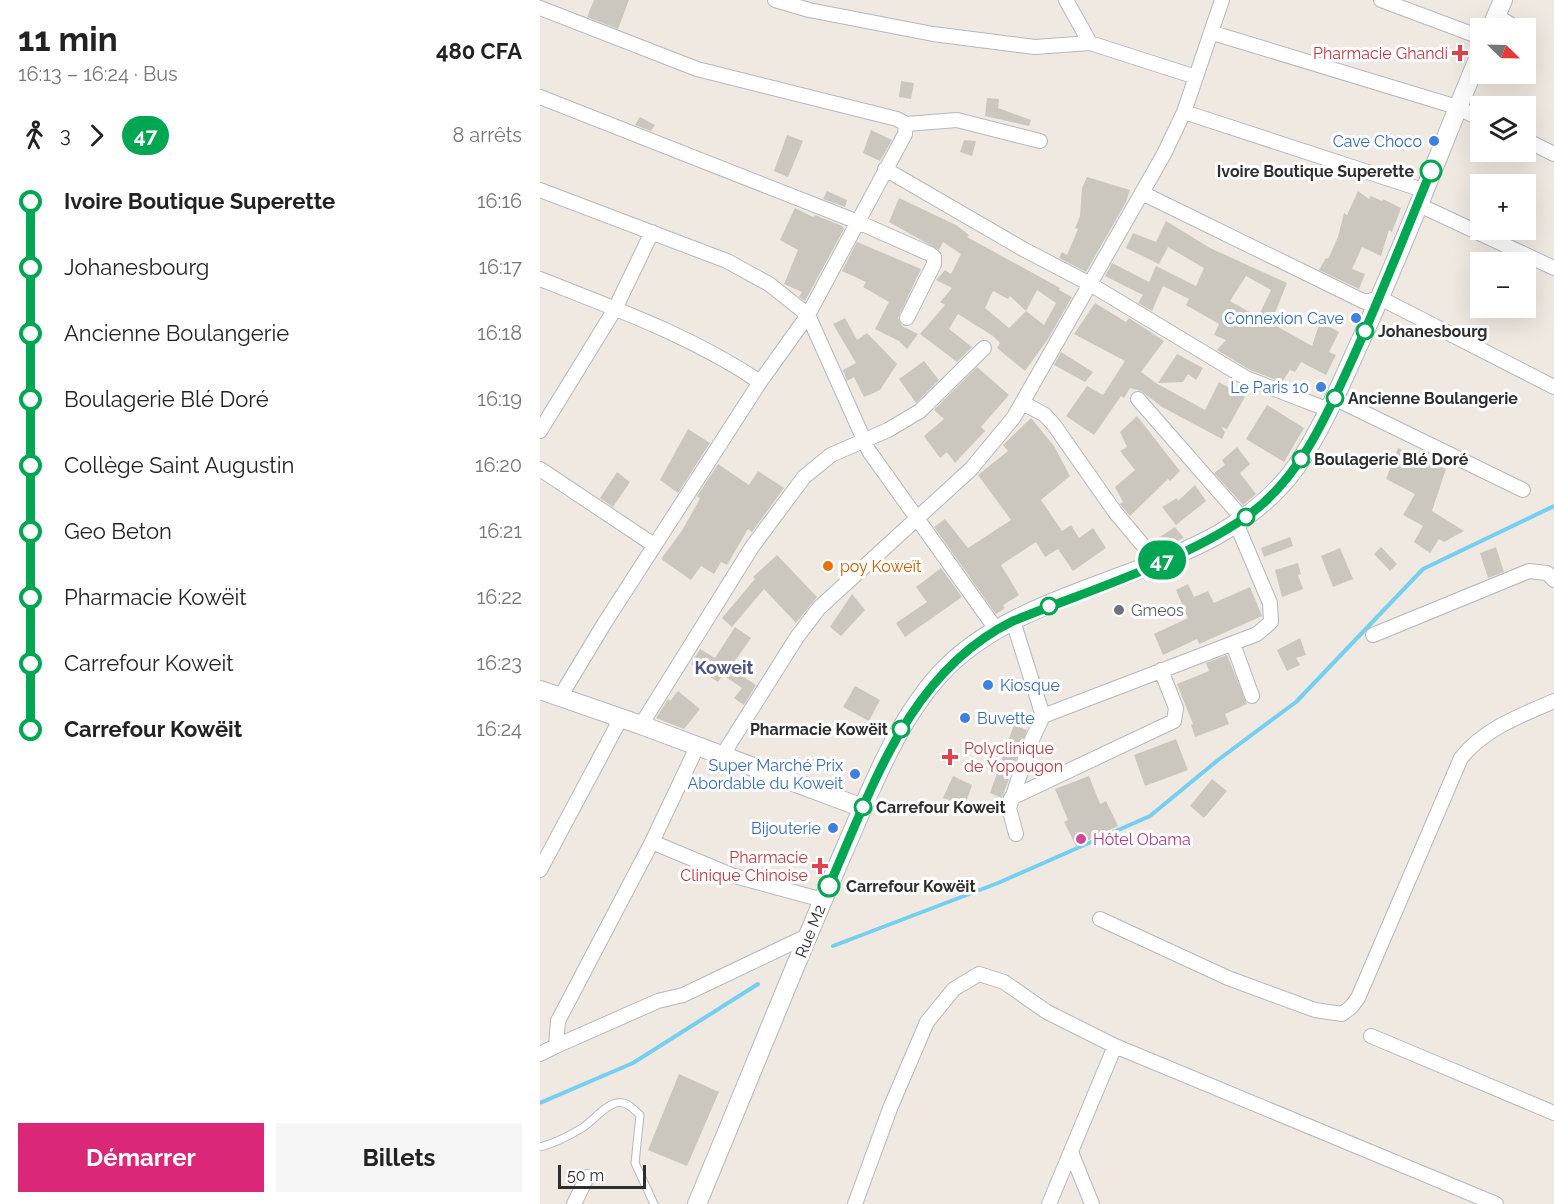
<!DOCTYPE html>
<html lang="fr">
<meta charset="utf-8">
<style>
body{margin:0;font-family:Raleway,sans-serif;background:#f6f6f6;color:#222;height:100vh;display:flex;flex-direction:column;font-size:22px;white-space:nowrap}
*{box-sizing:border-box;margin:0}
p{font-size:20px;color:#767676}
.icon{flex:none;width:33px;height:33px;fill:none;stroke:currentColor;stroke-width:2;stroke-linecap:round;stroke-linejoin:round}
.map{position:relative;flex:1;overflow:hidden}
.side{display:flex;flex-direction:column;background:#fff;width:540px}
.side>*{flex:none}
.badge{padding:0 12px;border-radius:20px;font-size:21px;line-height:39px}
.needle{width:39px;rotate:113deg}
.fabs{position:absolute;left:930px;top:18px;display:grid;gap:12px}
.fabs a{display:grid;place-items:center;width:66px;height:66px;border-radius:0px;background:#fff;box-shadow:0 6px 24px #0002;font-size:30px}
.scale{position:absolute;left:18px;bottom:15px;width:88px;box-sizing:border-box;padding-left:6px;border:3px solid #2e2e2e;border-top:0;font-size:16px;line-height:21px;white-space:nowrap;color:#2e2e2e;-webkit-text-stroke:4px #fff;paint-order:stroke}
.map>.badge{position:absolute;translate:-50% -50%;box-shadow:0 0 0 3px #fff}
.legs{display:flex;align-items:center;gap:9px;height:66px;padding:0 18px;font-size:20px}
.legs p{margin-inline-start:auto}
.overview{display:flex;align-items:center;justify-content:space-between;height:102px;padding:0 18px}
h1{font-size:33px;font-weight:700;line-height:45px}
.action{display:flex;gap:12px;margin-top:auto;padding:12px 18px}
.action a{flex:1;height:69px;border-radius:0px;background:#db2777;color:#fff;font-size:24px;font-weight:700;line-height:69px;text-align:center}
.action a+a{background:#f6f6f6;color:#222}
ul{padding:0 18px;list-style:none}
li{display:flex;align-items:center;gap:21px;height:66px;font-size:22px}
li i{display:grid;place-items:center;width:9px;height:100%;margin:0 8px;background:currentColor}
li i::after{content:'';width:15px;height:15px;margin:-8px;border:4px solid;border-radius:50%;background:#fff}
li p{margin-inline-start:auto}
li:first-child i{background:linear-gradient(#0000 50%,currentColor 0)}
li:last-child i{background:linear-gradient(currentColor 50%,#0000 0)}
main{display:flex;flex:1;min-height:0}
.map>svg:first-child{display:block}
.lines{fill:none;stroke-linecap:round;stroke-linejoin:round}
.stream{stroke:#75cff0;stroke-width:4}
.building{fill:#cbc7bf;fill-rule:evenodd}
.service-casing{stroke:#b4b7c1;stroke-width:9}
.minor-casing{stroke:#b4b7c1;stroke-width:16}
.tertiary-casing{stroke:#b4b7c1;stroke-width:20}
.service{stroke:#fff;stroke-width:7}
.minor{stroke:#fff;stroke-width:14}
.tertiary{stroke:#fff;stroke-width:18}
.line-1-casing{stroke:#fff;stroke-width:14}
.line-1{stroke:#00a651;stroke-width:9}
.health-dot{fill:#e0444e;stroke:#fff;stroke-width:2}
.shop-dot{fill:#3f7fe0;stroke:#fff;stroke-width:2}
.stop-1-dot{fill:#fff;stroke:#00a651;stroke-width:3}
.food-dot{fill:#e8710a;stroke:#fff;stroke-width:2}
.worship-dot{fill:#6b7280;stroke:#fff;stroke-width:2}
.hotel-dot{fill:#d1479c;stroke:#fff;stroke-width:2}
.labels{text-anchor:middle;stroke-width:6;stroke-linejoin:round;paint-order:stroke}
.health-label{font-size:16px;fill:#be3a42;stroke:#fff;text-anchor:end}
.shop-label{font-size:16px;fill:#366cbe;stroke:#fff;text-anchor:end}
.stop-label{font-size:16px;font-weight:bold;fill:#2e2e2e;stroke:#fff;text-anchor:start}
.food-label{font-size:16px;fill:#c56008;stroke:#fff;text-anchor:start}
.worship-label{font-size:16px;fill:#5b616d;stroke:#fff;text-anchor:start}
.hotel-label{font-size:16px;fill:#b23c85;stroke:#fff;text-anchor:start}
.street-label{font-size:16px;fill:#2e2e2e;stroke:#fff}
.neighbourhood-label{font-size:18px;font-weight:bold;fill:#4d5680;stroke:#fff}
</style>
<main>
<section class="side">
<div class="overview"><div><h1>11 min</h1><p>16:13 – 16:24 · Bus</p></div><b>480 CFA</b></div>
<div class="legs"><svg class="icon" aria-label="walk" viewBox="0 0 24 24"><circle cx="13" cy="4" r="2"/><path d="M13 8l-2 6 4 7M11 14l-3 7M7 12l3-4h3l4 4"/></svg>3<svg class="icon" aria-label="forward" viewBox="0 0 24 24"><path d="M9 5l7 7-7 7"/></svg><b class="badge" style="background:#00a651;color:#fff">47</b><p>8 arrêts</p></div>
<ul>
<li><i style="color:#00a651"></i><b>Ivoire Boutique Superette</b><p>16:16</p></li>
<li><i style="color:#00a651"></i><span>Johanesbourg</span><p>16:17</p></li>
<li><i style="color:#00a651"></i><span>Ancienne Boulangerie</span><p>16:18</p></li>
<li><i style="color:#00a651"></i><span>Boulagerie Blé Doré</span><p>16:19</p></li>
<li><i style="color:#00a651"></i><span>Collège Saint Augustin</span><p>16:20</p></li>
<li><i style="color:#00a651"></i><span>Geo Beton</span><p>16:21</p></li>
<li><i style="color:#00a651"></i><span>Pharmacie Kowëit</span><p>16:22</p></li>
<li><i style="color:#00a651"></i><span>Carrefour Koweit</span><p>16:23</p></li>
<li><i style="color:#00a651"></i><b>Carrefour Kowëit</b><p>16:24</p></li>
</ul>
<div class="action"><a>Démarrer</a><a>Billets</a></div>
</section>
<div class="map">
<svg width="1014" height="1204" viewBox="0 0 1014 1204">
<rect width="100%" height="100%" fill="#efe9e1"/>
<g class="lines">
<path class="stream" d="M 293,946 L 458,883 L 610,816 L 678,760 L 756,702 L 883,569 L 1014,506
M 0,1103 L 93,1063 L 218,984"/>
</g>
<path class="building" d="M 54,0 L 89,0 L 78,29 L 47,17 Z
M 361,81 L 374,83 L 371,99 L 359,97 Z
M 447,98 L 459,99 L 458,108 L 491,120 L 489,126 L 445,116 Z
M 100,117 L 115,125 L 111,131 L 95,125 Z
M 331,130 L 352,140 L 340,161 L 323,153 Z
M 247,135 L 263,141 L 248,177 L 234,171 Z
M 424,140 L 436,141 L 432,156 L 420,152 Z
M 547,177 L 590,190 L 586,202 L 546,272 L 519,258 L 522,252 L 527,255 L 538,229 L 535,228 L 540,216 L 542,188 Z
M 287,191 L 307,200 L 305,207 L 283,199 Z
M 818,191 L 829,199 L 831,196 L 842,201 L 843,199 L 861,208 L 852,232 L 849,230 L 841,256 L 822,247 L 812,269 L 825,274 L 819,289 L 779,270 L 786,258 L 788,259 L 798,237 L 804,213 L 807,215 Z
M 359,198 L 416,225 L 429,235 L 427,237 L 520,288 L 519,290 L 532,297 L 508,339 L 485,371 L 457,348 L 460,343 L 453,336 L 418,314 L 409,329 L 432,347 L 417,362 L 380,334 L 405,305 L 400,302 L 412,288 L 396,280 L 405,270 L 411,274 L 421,254 L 403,242 L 399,250 L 349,222 ZM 497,290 L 516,303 L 504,325 L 486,311 ZM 453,291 L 468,299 L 470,296 L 486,311 L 469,328 L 445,308 Z
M 255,208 L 273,217 L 275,215 L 302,226 L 304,229 L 265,301 L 259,297 L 262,292 L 244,284 L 258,250 L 240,240 Z
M 626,221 L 670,248 L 747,283 L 731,323 L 772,346 L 780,322 L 799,332 L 789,352 L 796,355 L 786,375 L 761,362 L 755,372 L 750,370 L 742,382 L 710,370 L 677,350 L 686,340 L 674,335 L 679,324 L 646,305 L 649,299 L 623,286 L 612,311 L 598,303 L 603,295 L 565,276 L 572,263 L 609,282 L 616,266 L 656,286 L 664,268 L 628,247 L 619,264 L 586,248 L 593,233 L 616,242 ZM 706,276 L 731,290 L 718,317 L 690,301 Z
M 317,242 L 381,269 L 358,318 L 362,326 L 378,334 L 367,349 L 359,341 L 335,329 L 349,302 L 323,287 L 326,282 L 302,271 Z
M 555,303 L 586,322 L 589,318 L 624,341 L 601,372 L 616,383 L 665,410 L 679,382 L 705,397 L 687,429 L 681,427 L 685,432 L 682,439 L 622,407 L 601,391 L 590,388 L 584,398 L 581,396 L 554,435 L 526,416 L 547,386 L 563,395 L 585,361 L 534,334 Z
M 305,318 L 317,340 L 327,333 L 357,364 L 340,390 L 324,397 L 314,377 L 307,381 L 303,370 L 316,363 L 293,324 Z
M 521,352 L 553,372 L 545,382 L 514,365 Z
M 637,354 L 663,368 L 656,380 L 648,374 L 643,382 L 618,383 Z
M 384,361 L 399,380 L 376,403 L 359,379 Z
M 437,367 L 469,395 L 441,427 L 445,431 L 415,463 L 407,452 L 400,458 L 384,436 L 404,419 L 394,410 Z
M 727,405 L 764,428 L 744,462 L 706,439 Z
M 597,416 L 640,471 L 630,481 L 628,479 L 590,516 L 580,504 L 583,502 L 575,487 L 595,470 L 580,451 L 587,447 L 580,432 Z
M 491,418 L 514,446 L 530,476 L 501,500 L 522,531 L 531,525 L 539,538 L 553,528 L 566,548 L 533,571 L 518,549 L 505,557 L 496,542 L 461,565 L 479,595 L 463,605 L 465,608 L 456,614 L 394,527 L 405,519 L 428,548 L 471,520 L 438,475 L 468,451 L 463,445 Z
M 148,429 L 170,443 L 138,493 L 120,480 Z
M 697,447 L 710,464 L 700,473 L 716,494 L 703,505 L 674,473 L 685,465 L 682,460 Z
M 858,448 L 906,469 L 892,511 L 924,531 L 904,542 L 899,539 L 890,553 L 874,542 L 883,526 L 863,515 L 875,494 L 846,479 Z
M 178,464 L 209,485 L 218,471 L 244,488 L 212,532 L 208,529 L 187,565 L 181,562 L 174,574 L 161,566 L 151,580 L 121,559 L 141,532 L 160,499 L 157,496 Z
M 77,472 L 90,482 L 73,507 L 60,498 Z
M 655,485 L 666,501 L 636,525 L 622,507 L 637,498 L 638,501 Z
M 635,527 L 644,538 L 618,550 L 612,542 Z
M 750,537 L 753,546 L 724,557 L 721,548 Z
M 841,547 L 857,564 L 850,571 L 834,554 Z
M 956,547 L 964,572 L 948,578 L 940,553 Z
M 800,548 L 813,579 L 793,587 L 781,556 Z
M 237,555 L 277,597 L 256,623 L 224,589 L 192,627 L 182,618 L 215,579 L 213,577 Z
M 758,563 L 761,574 L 758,575 L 763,589 L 742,597 L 735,570 Z
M 401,568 L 422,597 L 365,637 L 356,623 L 387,602 L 376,587 Z
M 648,584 L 654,597 L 668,591 L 674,603 L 710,587 L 722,616 L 659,644 L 657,639 L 623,655 L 614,634 L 648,618 L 636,590 Z
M 312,594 L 325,610 L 301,636 L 290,627 Z
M 195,627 L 211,638 L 190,668 L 216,685 L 204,705 L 194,698 L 202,688 L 183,675 L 178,682 L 151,664 L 160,649 L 175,658 Z
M 760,638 L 766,655 L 756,658 L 760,665 L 747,671 L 737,650 Z
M 687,655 L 707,704 L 685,714 L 689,724 L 655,737 L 651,725 L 653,724 L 637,684 L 669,671 L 666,663 Z
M 315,686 L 340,700 L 329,721 L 303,707 Z
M 138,691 L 160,709 L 144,729 L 116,718 L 128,699 L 130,701 Z
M 474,725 L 487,730 L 462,798 L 450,793 Z
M 636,739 L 648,770 L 605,786 L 594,755 Z
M 413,776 L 432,785 L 425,805 L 403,798 Z
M 549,776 L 560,804 L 566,801 L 578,826 L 536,846 L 524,822 L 528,820 L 515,789 Z
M 672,779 L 687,791 L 664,818 L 650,806 Z
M 139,1074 L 179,1092 L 147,1166 L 108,1150 Z"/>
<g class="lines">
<defs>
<path id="service" d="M 958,13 L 984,28
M 986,32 L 986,47
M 0,1147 C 15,1143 29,1136 42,1128 C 53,1121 64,1106 76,1103 C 86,1100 93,1109 100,1115 L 95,1163 L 114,1204"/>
<path id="minor" d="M 235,0 L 269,10 L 393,34 L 495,47 L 550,43 L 656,77
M 526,0 L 550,43
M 841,0 L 940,37
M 0,8 L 157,69 L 357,119 L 366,124 L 417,120 L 500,141
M 673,33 L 917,107 L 940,119
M 0,97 L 318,222 L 390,254 L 394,257 L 394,264 L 367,318
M 644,112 L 883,190
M 986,140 L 1014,154
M 345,169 L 483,249 L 550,284 L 706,378 L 789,410
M 0,190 L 187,261 L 229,284 L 268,315 L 329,451 L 456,629
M 602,193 L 825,302 L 840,298 L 1014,387
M 877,204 L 1014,268
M 0,279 C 76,309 152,336 220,382
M 794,398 L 983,490
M 598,399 L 703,519
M 483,403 L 505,415 L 514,425 L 575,512 L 617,562
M 0,431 L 75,309 L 112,232
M 0,469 L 114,545
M 473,621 L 503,716
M 833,635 L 989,571 L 1007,573 L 1014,580
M 693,644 L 712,696
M 20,697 L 64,624 L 220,382 L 268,315 L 365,134 L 366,124
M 101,725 L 212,547 L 264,477 L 291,455 L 348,430 L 380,411 L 444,348
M 157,747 L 112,842 L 18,1021 L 16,1046 L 118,1001 L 143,995 L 269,935
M 182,756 L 257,637 L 279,608 L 431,469 L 474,417 L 624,154 L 644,112 L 682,0
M 471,798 L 634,721 L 636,708 L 621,670
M 476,834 L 469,808 L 490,744 L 503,716 L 717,634 L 731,622 L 730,603 L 696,523
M 112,842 L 191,875 L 283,900
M 0,870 L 81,718
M 560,919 L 688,978 L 775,1010 L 802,1014 L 811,1007 L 818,998 L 921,758 C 945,728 980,716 1014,701
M 831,1036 L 1014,1113
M 0,1054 L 16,1046
M 531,1152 L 552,1204
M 34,1204 L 47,1177
M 315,1204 L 351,1106 L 387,1022 L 414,989 L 439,974 L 464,982 L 507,1012 L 575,1046 L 956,1204
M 509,1204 L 575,1046"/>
<path id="tertiary" d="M 951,28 L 963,0
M 0,690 L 101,725 L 323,808
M 157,1204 C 206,1087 253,969 303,853 C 330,792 355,724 400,674 C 469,599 592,583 679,534 C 708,517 736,495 756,467 C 782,429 800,386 819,344 C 863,249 900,150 940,54"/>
</defs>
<use href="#service" class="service-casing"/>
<use href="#minor" class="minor-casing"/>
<use href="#tertiary" class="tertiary-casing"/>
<use href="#service" class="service"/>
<use href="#minor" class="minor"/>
<use href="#tertiary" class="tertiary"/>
</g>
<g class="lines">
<defs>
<path id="line-1" d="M 289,886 C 333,786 369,672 473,621 C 547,591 641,562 706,517 C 759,480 786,417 812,360 C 840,298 865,234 891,171"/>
</defs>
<use href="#line-1" class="line-1-casing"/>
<use href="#line-1" class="line-1"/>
</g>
<g class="health-dot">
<path d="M917 44h6v6h6v6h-6v6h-6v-6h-6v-6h6z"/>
<path d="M407 748h6v6h6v6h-6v6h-6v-6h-6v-6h6z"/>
<path d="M277 857h6v6h6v6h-6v6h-6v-6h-6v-6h6z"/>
</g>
<g class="shop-dot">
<circle cx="894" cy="141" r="6"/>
<circle cx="816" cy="318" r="6"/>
<circle cx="781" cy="387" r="6"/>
<circle cx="448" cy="685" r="6"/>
<circle cx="425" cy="718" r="6"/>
<circle cx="315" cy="774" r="6"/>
<circle cx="293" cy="828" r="6"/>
</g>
<g class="stop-1-dot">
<circle cx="891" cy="171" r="10"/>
<circle cx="825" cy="331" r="8"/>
<circle cx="795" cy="398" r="8"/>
<circle cx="761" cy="459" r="8"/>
<circle cx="706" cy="517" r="8"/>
<circle cx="509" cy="606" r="8"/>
<circle cx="361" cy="729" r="8"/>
<circle cx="323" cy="807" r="8"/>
<circle cx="289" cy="886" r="10"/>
</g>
<circle class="food-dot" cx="288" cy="566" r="6"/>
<circle class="worship-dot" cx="579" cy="610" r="6"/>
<circle class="hotel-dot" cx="541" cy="839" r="6"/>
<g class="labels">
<g class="health-label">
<text x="908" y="59">Pharmacie Ghandi</text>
<text x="424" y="754" text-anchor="start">Polyclinique<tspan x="424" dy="18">de Yopougon</tspan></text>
<text x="268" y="863">Pharmacie<tspan x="268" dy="18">Clinique Chinoise</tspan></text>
</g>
<g class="shop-label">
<text x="882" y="147">Cave Choco</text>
<text x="804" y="324">Connexion Cave</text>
<text x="769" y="393">Le Paris 10</text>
<text x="460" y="691" text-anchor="start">Kiosque</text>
<text x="437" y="724" text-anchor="start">Buvette</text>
<text x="303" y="771">Super Marché Prix<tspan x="303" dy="18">Abordable du Koweit</tspan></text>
<text x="281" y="834">Bijouterie</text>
</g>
<g class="stop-label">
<text x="874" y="177" text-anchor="end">Ivoire Boutique Superette</text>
<text x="838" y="337">Johanesbourg</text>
<text x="808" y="404">Ancienne Boulangerie</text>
<text x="774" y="465">Boulagerie Blé Doré</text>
<text x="348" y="735" text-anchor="end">Pharmacie Kowëit</text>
<text x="336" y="813">Carrefour Koweit</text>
<text x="306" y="892">Carrefour Kowëit</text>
</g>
<g class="food-label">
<text x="300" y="572">poy Koweït</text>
</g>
<g class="worship-label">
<text x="591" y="616">Gmeos</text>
</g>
<g class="hotel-label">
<text x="553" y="845">Hôtel Obama</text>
</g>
<g class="street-label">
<text transform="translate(270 931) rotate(-68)" y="6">Rue M2</text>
</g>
<g class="neighbourhood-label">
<text x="184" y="674">Koweit</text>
</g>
</g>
</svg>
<div class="fabs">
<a><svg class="needle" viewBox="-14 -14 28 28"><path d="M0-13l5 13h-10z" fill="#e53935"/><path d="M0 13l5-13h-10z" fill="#767676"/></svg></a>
<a><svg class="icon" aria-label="layers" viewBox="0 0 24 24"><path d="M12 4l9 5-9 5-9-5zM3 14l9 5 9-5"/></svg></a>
<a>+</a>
<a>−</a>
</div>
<div class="scale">50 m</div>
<b class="badge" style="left:622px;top:560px;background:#00a651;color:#fff">47</b>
</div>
</main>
